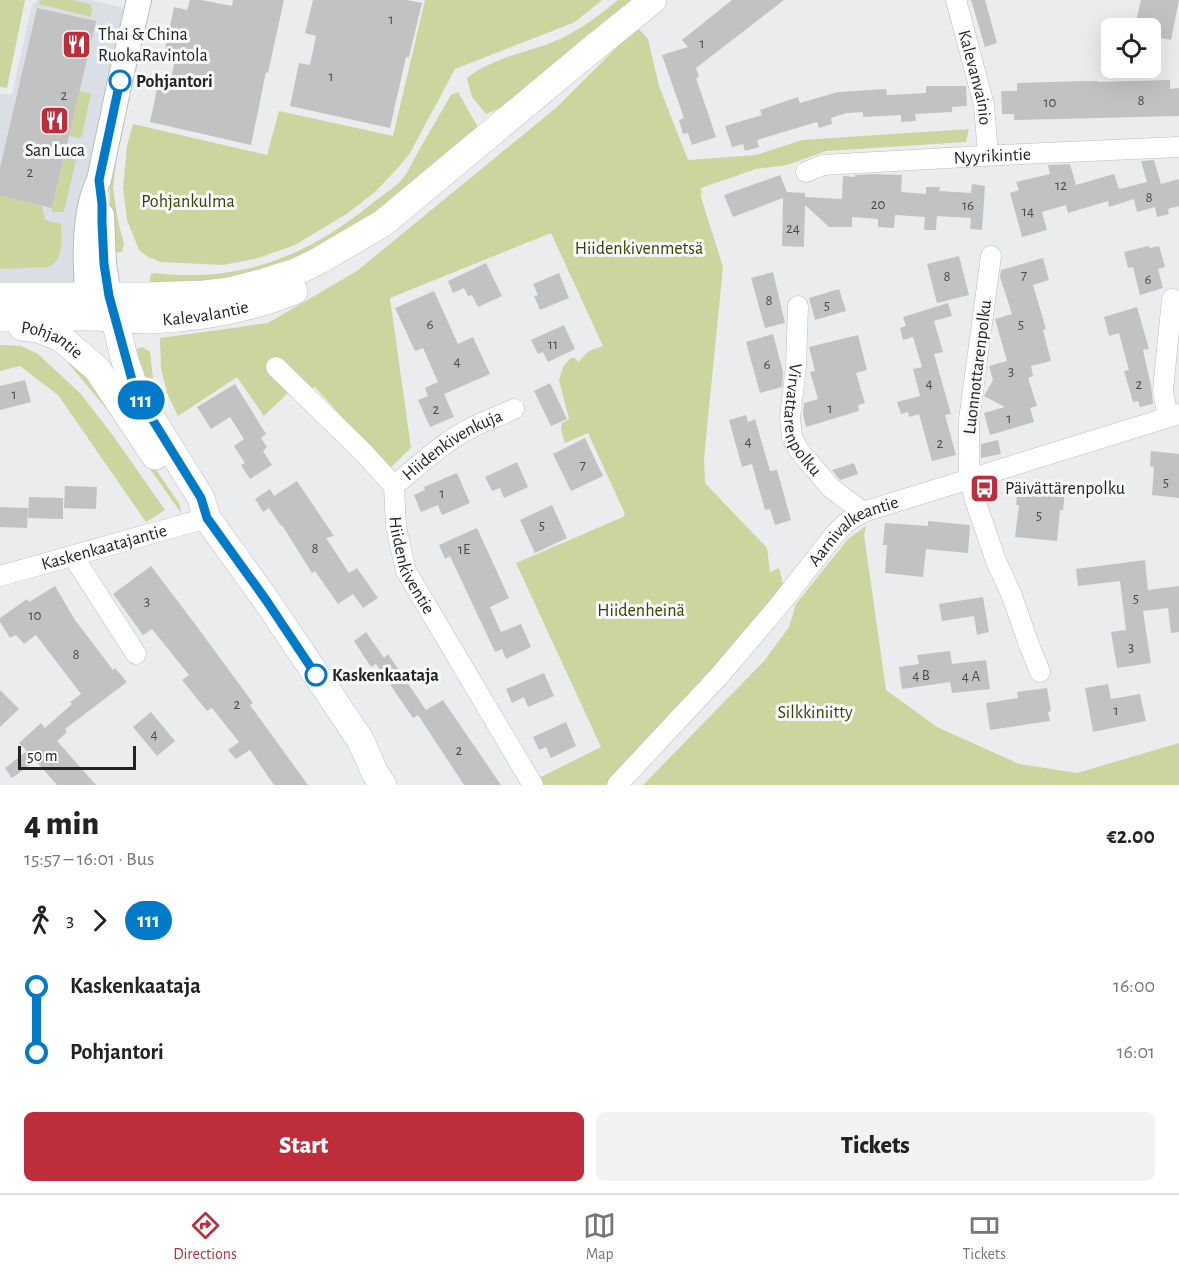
<!DOCTYPE html>
<meta charset="utf-8">
<style>
body{margin:0;font-family:"Alegreya Sans",sans-serif;background:#f2f2f2;color:#222;height:100vh;display:flex;flex-direction:column;font-size:22px;white-space:nowrap}
*{box-sizing:border-box;margin:0}
p{font-size:20px;color:#767676}
.icon{flex:none;width:33px;height:33px;fill:none;stroke:currentColor;stroke-width:2;stroke-linecap:round;stroke-linejoin:round}
.map{position:relative;height:785px;overflow:hidden}
.drawer{display:flex;flex-direction:column;background:#fff;flex:1}
.drawer>*{flex:none}
.badge{padding:0 12px;border-radius:20px;font-size:21px;line-height:39px}
.fabs{position:absolute;left:1101px;top:18px;display:grid;gap:12px}
.fabs a{display:grid;place-items:center;width:60px;height:60px;border-radius:9px;background:#fff;box-shadow:0 6px 24px #0002;font-size:30px}
.scale{position:absolute;left:18px;bottom:15px;width:118px;box-sizing:border-box;padding-left:6px;border:3px solid #232324;border-top:0;font-size:16px;line-height:21px;white-space:nowrap;color:#232324;-webkit-text-stroke:4px #f9f9fa;paint-order:stroke}
.map>.badge{position:absolute;translate:-50% -50%;box-shadow:0 0 0 3px #fff}
.legs{display:flex;align-items:center;gap:9px;height:66px;padding:0 24px;font-size:20px}
.legs p{margin-inline-start:auto}
.headline{display:flex;align-items:center;justify-content:space-between;height:102px;padding:0 24px}
h1{font-size:33px;font-weight:800;line-height:45px}
.cta{display:flex;gap:12px;margin-top:auto;padding:12px 24px}
.cta a{flex:1;height:69px;border-radius:9px;background:#be2e3a;color:#fff;font-size:24px;font-weight:800;line-height:69px;text-align:center}
.cta a+a{background:#f2f2f2;color:#222}
ul{padding:0 24px;list-style:none}
li{display:flex;align-items:center;gap:21px;height:66px;font-size:22px}
li i{display:grid;place-items:center;width:9px;height:100%;margin:0 8px;background:currentColor}
li i::after{content:'';width:15px;height:15px;margin:-8px;border:4px solid;border-radius:50%;background:#fff}
li p{margin-inline-start:auto}
li:first-child i{background:linear-gradient(#0000 50%,currentColor 0)}
li:last-child i{background:linear-gradient(currentColor 50%,#0000 0)}
.menu{display:flex;justify-content:space-around;align-items:center;height:84px;border-top:2px solid #e0e0e0;background:#fff;font-size:16px;color:#767676}
.menu a{display:grid;justify-items:center;gap:3px}
.menu .on{color:#be2e3a}
.map>svg:first-child{display:block}
.built{fill:#dadfe6}
.green{fill:#ccd59e}
.building{fill:#c3c2c3}
.lines{fill:none;stroke-linecap:round;stroke-linejoin:round}
.minor-casing{stroke:#bbbcbd;stroke-width:21}
.tertiary-casing{stroke:#bbbcbd;stroke-width:26}
.secondary-casing{stroke:#bbbcbd;stroke-width:28}
.minor{stroke:#fff;stroke-width:20}
.tertiary{stroke:#fff;stroke-width:24}
.secondary{stroke:#fff;stroke-width:27}
.line-1-casing{stroke:#fff;stroke-width:14}
.line-1{stroke:#007ac9;stroke-width:9}
.stop-1-dot{fill:#fff;stroke:#007ac9;stroke-width:3}
.labels{text-anchor:middle;stroke-width:6;stroke-linejoin:round;paint-order:stroke}
.number-label{font-size:15px;fill:#4b4b4c}
.poi-label{font-size:18px;fill:#232324;stroke:#f9f9fa;text-anchor:start}
.street-label{font-size:18px;fill:#232324;stroke:#f9f9fa}
.stop-label{font-size:18px;font-weight:bold;fill:#232324;stroke:#f9f9fa;text-anchor:start}
.park-label{font-size:18px;fill:#393f07;stroke:#f9f9fa}
</style>
<div class="map">
<svg width="1179" height="785" viewBox="0 0 1179 785">
<rect width="100%" height="100%" fill="#ebeced"/>
<path class="built" d="M 38,0 L 90,0 L 137,11 L 87,295 L 0,295 L 0,93 L 12,95 L 32,5 Z"/>
<path class="green" d="M 0,0 L 25,0 L 7,88 L 0,87 Z
M 41,0 L 72,0 L 90,4 L 92,9 L 91,17 L 39,4 Z
M 425,0 L 602,0 L 575,22 L 455,69 L 410,153 L 396,170 L 376,191 L 348,213 L 295,245 L 258,258 L 223,265 L 161,262 L 148,257 L 139,250 L 127,220 L 123,188 L 127,146 L 133,124 L 267,155 L 279,111 L 393,136 Z
M 618,0 L 635,0 L 507,105 L 486,114 L 472,97 L 467,78 C 494,56 529,53 560,39 C 581,29 600,15 618,0 Z
M 637,27 L 648,39 L 659,86 L 688,160 L 756,155 L 802,140 L 969,129 L 966,142 L 826,151 L 787,165 L 756,169 L 701,188 L 701,197 L 723,267 L 704,458 L 705,483 L 767,548 L 770,572 L 779,568 L 783,584 L 735,646 L 606,785 L 533,785 L 531,782 L 601,747 L 516,563 L 623,517 L 625,514 L 588,433 L 565,443 L 561,430 L 562,423 L 569,419 L 559,380 L 564,365 L 571,358 L 575,358 L 578,362 L 589,351 L 603,346 L 551,233 L 390,298 L 411,448 L 389,469 L 315,387 L 288,393 L 264,416 L 237,377 L 178,416 L 167,393 L 161,368 L 160,338 L 268,323 L 357,271 L 557,107 Z
M 79,91 L 91,93 L 82,136 L 80,138 L 69,136 Z
M 458,92 L 479,129 L 385,211 L 304,258 L 227,279 L 151,284 L 150,279 L 151,274 L 155,273 C 238,283 307,257 371,204 C 381,196 395,188 403,178 C 409,171 412,162 417,154 C 428,134 440,114 451,95 Z
M 73,149 L 77,149 L 78,151 L 64,212 L 52,212 L 52,208 L 66,150 L 72,151 Z
M 114,161 L 116,161 L 113,189 L 118,221 L 124,244 L 122,252 L 108,253 L 110,187 Z
M 0,196 L 42,206 L 45,220 L 61,224 C 61,240 65,258 49,267 L 0,269 Z
M 0,345 L 21,346 L 38,354 L 81,394 L 114,437 L 165,510 L 146,522 L 58,395 L 20,366 L 0,371 Z
M 142,347 L 150,352 L 156,404 L 139,363 L 137,349 Z
M 66,350 L 114,408 L 180,505 L 181,513 L 115,419 L 69,364 L 66,358 Z
M 866,526 L 864,535 L 886,690 L 937,727 L 1019,764 L 1077,773 L 1179,743 L 1179,785 L 643,785 L 765,660 L 789,627 L 796,604 L 848,539 Z"/>
<path class="building" d="M 190,0 L 201,0 L 232,6 L 233,0 L 284,0 L 268,73 L 266,72 L 251,145 L 150,122 L 159,79 L 170,82 L 177,52 L 165,49 L 174,7 L 187,10 Z
M 313,0 L 407,0 L 422,3 L 409,57 L 406,57 L 390,128 L 290,106 L 299,63 L 310,65 L 316,36 L 305,33 Z
M 732,0 L 784,0 L 696,68 L 699,77 L 696,78 L 716,137 L 692,145 L 688,133 L 683,134 L 679,120 L 684,118 L 662,55 L 688,47 L 682,40 Z
M 971,0 L 985,0 L 997,43 L 985,47 Z
M 1141,0 L 1179,0 L 1171,40 L 1150,36 L 1150,28 L 1140,28 L 1141,23 L 1136,22 Z
M 37,8 L 96,21 L 52,208 L 0,196 L 0,168 Z
M 1170,80 L 1170,89 L 1179,88 L 1179,116 L 1014,120 L 1014,114 L 1002,114 L 1001,91 L 1017,91 L 1017,83 L 1084,81 L 1098,81 L 1098,82 Z
M 926,86 L 966,86 L 967,106 L 952,107 L 952,112 L 915,114 L 916,121 L 901,122 L 901,115 L 863,117 L 863,112 L 847,113 L 831,118 L 832,124 L 819,128 L 817,122 L 757,140 L 759,147 L 745,151 L 743,144 L 732,147 L 725,126 L 762,115 L 760,110 L 798,97 L 800,103 L 838,92 L 886,89 L 887,95 L 926,93 Z
M 1154,160 L 1161,184 L 1179,179 L 1179,206 L 1168,209 L 1169,214 L 1157,217 L 1155,207 L 1137,212 L 1134,199 L 1109,207 L 1108,201 L 1068,213 L 1066,205 L 1042,212 L 1047,230 L 1022,237 L 1010,193 L 1019,190 L 1016,182 L 1050,174 L 1048,165 L 1070,164 L 1076,185 L 1114,174 L 1119,189 L 1147,182 L 1141,161 Z
M 873,174 L 902,175 L 901,192 L 926,194 L 926,187 L 940,187 L 939,191 L 971,193 L 972,184 L 985,186 L 982,230 L 970,229 L 971,218 L 937,216 L 936,230 L 924,230 L 925,217 L 895,215 L 894,228 L 878,227 L 878,219 L 852,217 L 852,227 L 829,227 L 805,205 L 804,247 L 782,246 L 783,198 L 733,217 L 724,195 L 780,175 L 787,192 L 805,193 L 805,197 L 842,199 L 843,176 L 855,177 L 855,175 Z
M 1148,246 L 1150,248 L 1159,246 L 1165,267 L 1158,269 L 1163,288 L 1140,295 L 1133,267 L 1128,268 L 1124,252 Z
M 959,256 L 969,295 L 937,303 L 927,264 Z
M 1043,258 L 1049,280 L 1033,285 L 1046,329 L 1043,330 L 1051,361 L 1031,366 L 1033,376 L 1028,378 L 1037,406 L 1030,408 L 1034,422 L 990,435 L 984,413 L 1005,407 L 984,396 L 993,380 L 989,366 L 1007,361 L 995,319 L 1012,314 L 1000,277 L 1001,270 Z
M 486,263 L 502,296 L 478,307 L 472,295 L 468,296 L 464,288 L 453,293 L 448,281 Z
M 773,272 L 785,323 L 765,328 L 751,278 Z
M 559,273 L 569,298 L 540,310 L 534,296 L 538,295 L 533,284 Z
M 839,289 L 846,311 L 815,320 L 809,298 Z
M 434,291 L 458,344 L 473,337 L 490,374 L 444,394 L 454,417 L 430,427 L 418,400 L 428,396 L 425,388 L 438,382 L 423,348 L 415,351 L 395,308 Z
M 948,303 L 952,316 L 934,321 L 943,352 L 934,354 L 951,414 L 945,415 L 956,455 L 932,461 L 919,414 L 909,417 L 908,412 L 901,414 L 897,402 L 920,396 L 913,369 L 922,367 L 913,337 L 903,340 L 900,328 L 906,326 L 903,317 Z
M 1137,307 L 1149,349 L 1143,350 L 1151,386 L 1153,404 L 1140,407 L 1138,401 L 1133,402 L 1124,371 L 1129,370 L 1119,333 L 1109,336 L 1104,317 Z
M 564,325 L 575,349 L 548,362 L 543,352 L 538,354 L 531,340 Z
M 773,334 L 783,372 L 782,387 L 760,393 L 746,342 Z
M 858,335 L 867,370 L 856,373 L 865,403 L 858,405 L 859,411 L 806,427 L 803,414 L 804,403 L 818,399 L 810,372 L 815,371 L 809,347 Z
M 25,380 L 31,402 L 0,410 L 0,386 Z
M 550,383 L 567,419 L 551,426 L 534,391 Z
M 235,384 L 266,434 L 261,438 L 267,447 L 263,451 L 272,465 L 250,479 L 241,465 L 245,463 L 234,446 L 244,439 L 230,417 L 211,429 L 197,407 Z
M 746,415 L 748,422 L 755,419 L 770,471 L 777,470 L 791,520 L 775,525 L 770,509 L 765,510 L 752,464 L 742,467 L 729,420 Z
M 585,438 L 603,476 L 571,491 L 553,454 Z
M 998,440 L 1001,454 L 981,458 L 981,444 Z
M 1151,451 L 1179,454 L 1179,498 L 1152,495 L 1154,467 L 1150,466 Z
M 517,462 L 528,487 L 504,498 L 500,488 L 492,491 L 485,477 Z
M 854,463 L 858,474 L 840,480 L 832,470 Z
M 457,473 L 470,503 L 442,515 L 438,505 L 421,512 L 414,495 L 425,490 L 424,487 Z
M 297,481 L 334,536 L 326,538 L 349,573 L 357,568 L 378,598 L 363,608 L 353,594 L 338,604 L 315,571 L 312,573 L 282,525 L 281,526 L 269,508 L 263,512 L 255,499 L 270,489 L 274,496 Z
M 65,486 L 97,487 L 96,509 L 64,508 Z
M 1018,487 L 1065,492 L 1063,510 L 1060,510 L 1057,541 L 1015,537 L 1019,505 L 1016,505 Z
M 29,497 L 63,498 L 63,519 L 28,518 Z
M 552,505 L 567,538 L 535,553 L 520,520 Z
M 0,507 L 28,508 L 27,528 L 0,527 Z
M 928,521 L 970,525 L 968,553 L 926,549 L 923,577 L 885,573 L 887,545 L 883,545 L 885,523 L 928,526 Z
M 477,528 L 509,598 L 490,607 L 501,632 L 521,624 L 531,647 L 506,659 L 502,649 L 495,652 L 450,556 L 445,559 L 439,545 Z
M 1145,560 L 1148,590 L 1179,586 L 1179,632 L 1171,633 L 1168,608 L 1143,611 L 1151,663 L 1117,668 L 1111,632 L 1126,630 L 1120,581 L 1078,586 L 1076,569 Z
M 151,566 L 195,624 L 253,703 L 250,705 L 308,785 L 274,785 L 250,750 L 236,759 L 228,750 L 239,742 L 212,708 L 207,711 L 182,680 L 189,675 L 152,629 L 143,635 L 113,594 Z
M 55,586 L 75,620 L 113,670 L 115,668 L 127,682 L 65,729 L 67,732 L 57,741 L 96,785 L 57,785 L 36,761 L 12,778 L 5,768 L 27,751 L 19,743 L 41,723 L 45,728 L 72,704 L 70,702 L 81,694 L 36,635 L 24,644 L 16,635 L 10,638 L 0,622 L 0,618 L 27,599 L 29,602 Z
M 983,597 L 989,632 L 977,635 L 974,616 L 942,621 L 939,604 Z
M 366,632 L 384,658 L 388,654 L 426,710 L 443,700 L 501,785 L 464,785 L 418,715 L 413,718 L 376,664 L 371,667 L 354,641 Z
M 950,651 L 952,664 L 986,660 L 990,689 L 952,693 L 950,682 L 902,689 L 899,667 L 919,664 L 917,655 Z
M 544,673 L 554,696 L 528,707 L 524,697 L 512,703 L 506,689 Z
M 1108,684 L 1111,699 L 1140,694 L 1146,721 L 1093,732 L 1085,688 Z
M 1047,688 L 1051,711 L 1048,712 L 1050,721 L 990,730 L 986,703 L 1018,698 L 1017,692 Z
M 0,690 L 19,709 L 0,727 Z
M 151,712 L 175,741 L 157,756 L 133,727 Z
M 566,722 L 576,746 L 551,758 L 546,747 L 539,750 L 533,737 Z"/>
<g class="lines">
<defs>
<g id="minor">
<path id="s1" d="M 956,0 L 984,105 L 988,155"/>
<path id="s2" d="M 806,172 L 823,165 L 1001,155 L 1179,147"/>
<path d="M 991,256 L 969,420 L 969,469 L 974,497 L 996,561 L 1012,596 L 1028,642 L 1040,672"/>
<path id="s3" d="M 798,306 L 796,366 L 790,418 L 792,437 L 797,447 L 802,454 L 831,488 L 863,512"/>
<path id="s4" d="M 276,367 L 364,453 L 394,486 L 396,527 L 406,571 L 533,785"/>
<path d="M 1168,417 L 1163,391 L 1172,299"/>
<path id="s5" d="M 394,486 C 420,464 444,441 475,426 C 487,420 501,415 514,409"/>
<path d="M 73,556 L 136,654"/>
<path id="s6" d="M 0,576 L 207,518"/>
<path id="s7" d="M 617,785 L 719,676 L 781,603 L 835,534 L 847,522 L 863,512 L 1179,414"/>
</g>
<path id="tertiary" d="M 102,215 L 104,264 L 109,296
M 87,295 C 85,258 83,213 99,180 L 120,81 L 139,0"/>
<g id="secondary">
<path d="M 0,296 L 146,296 L 205,294 L 229,291 L 264,282 L 296,272 L 320,260 L 383,223 L 591,50 L 653,0"/>
<path d="M 109,296 L 125,361 L 132,380 L 141,401 L 201,498 L 207,518 L 266,600 L 361,741 L 375,773 L 383,785"/>
<path id="s8" d="M 0,318 C 29,318 58,317 87,317 C 108,317 130,320 151,320 C 199,318 250,309 294,291"/>
<path id="s9" d="M 22,327 L 38,329 L 61,338 L 97,369 L 155,456"/>
</g>
</defs>
<use href="#minor" class="minor-casing"/>
<use href="#tertiary" class="tertiary-casing"/>
<use href="#secondary" class="secondary-casing"/>
<use href="#minor" class="minor"/>
<use href="#tertiary" class="tertiary"/>
<use href="#secondary" class="secondary"/>
</g>
<g class="lines">
<defs>
<path id="line-1" d="M 120,81 L 99,180 L 102,204 L 102,223 L 104,264 L 109,296 L 132,380 L 141,401 L 201,498 L 207,518 L 266,600 L 316,675"/>
</defs>
<use href="#line-1" class="line-1-casing"/>
<use href="#line-1" class="line-1"/>
</g>
<defs>
<symbol id="restaurant-square" viewBox="-11 -11 22 22"><rect x="-9" y="-9" width="18" height="18" rx="4" fill="#be2e3a" stroke="#f9f9fa"/><path d="M-5-6h1v4h1v-4h1v4h1v-4h1v5L-1.5 .5V6h-2V.5L-5-1ZM5-6V6H3V1.5H1.5Q1.5-4 5-6Z" fill="#fff"/></symbol>
<symbol id="bus-square" viewBox="-11 -11 22 22"><rect x="-9" y="-9" width="18" height="18" rx="4" fill="#be2e3a" stroke="#f9f9fa"/><path d="M-5-6H5V4H4V6H2V4H-2V6H-4V4H-5ZM-3.5-4V0h7V-4ZM-3.5 1.2v1.5H-2V1.2ZM2 1.2v1.5H3.5V1.2Z" fill="#fff"/></symbol>
</defs>
<g fill-rule="evenodd">
<use href="#restaurant-square" x="60" y="28" width="33" height="33"/>
<use href="#restaurant-square" x="38" y="104" width="33" height="33"/>
<use href="#bus-square" x="968" y="472" width="33" height="33"/>
</g>
<g class="stop-1-dot">
<circle cx="120" cy="81" r="10"/>
<circle cx="316" cy="675" r="10"/>
</g>
<g class="labels">
<g class="number-label">
<text x="391" y="24">1</text>
<text x="702" y="48">1</text>
<text x="331" y="81">1</text>
<text x="64" y="100">2</text>
<text x="1141" y="105">8</text>
<text x="1050" y="107">10</text>
<text x="30" y="177">2</text>
<text x="1061" y="190">12</text>
<text x="1149" y="202">8</text>
<text x="878" y="209">20</text>
<text x="968" y="210">16</text>
<text x="1028" y="216">14</text>
<text x="793" y="233">24</text>
<text x="1024" y="280">7</text>
<text x="947" y="281">8</text>
<text x="1148" y="284">6</text>
<text x="769" y="305">8</text>
<text x="827" y="310">5</text>
<text x="430" y="329">6</text>
<text x="1021" y="329">5</text>
<text x="553" y="349">11</text>
<text x="457" y="366">4</text>
<text x="767" y="369">6</text>
<text x="1011" y="376">3</text>
<text x="929" y="388">4</text>
<text x="1139" y="389">2</text>
<text x="14" y="399">1</text>
<text x="830" y="413">1</text>
<text x="436" y="414">2</text>
<text x="1009" y="423">1</text>
<text x="748" y="446">4</text>
<text x="940" y="448">2</text>
<text x="583" y="470">7</text>
<text x="1166" y="487">5</text>
<text x="442" y="498">1</text>
<text x="1039" y="520">5</text>
<text x="542" y="530">5</text>
<text x="315" y="553">8</text>
<text x="464" y="554">1E</text>
<text x="1136" y="603">5</text>
<text x="147" y="606">3</text>
<text x="35" y="620">10</text>
<text x="1131" y="652">3</text>
<text x="76" y="659">8</text>
<text x="921" y="680">4 B</text>
<text x="971" y="681">4 A</text>
<text x="237" y="709">2</text>
<text x="1116" y="715">1</text>
<text x="154" y="739">4</text>
<text x="459" y="755">2</text>
</g>
<g class="poi-label">
<text x="98" y="40">Thai &amp; China<tspan x="98" dy="21">RuokaRavintola</tspan></text>
<text x="55" y="156" text-anchor="middle">San Luca</text>
<text x="1005" y="494">Päivättärenpolku</text>
</g>
<g class="street-label">
<text dy="6" stroke="none"><textPath href="#s1" startOffset="80">Kalevanvainio</textPath></text>
<text dy="6" stroke="none"><textPath href="#s2" startOffset="188">Nyyrikintie</textPath></text>
<text dy="6" stroke="none"><textPath href="#s8" startOffset="206">Kalevalantie</textPath></text>
<text dy="6" stroke="none"><textPath href="#s9" startOffset="33">Pohjantie</textPath></text>
<text transform="translate(977 367) rotate(-83)" y="6">Luonnottarenpolku</text>
<text dy="6" stroke="none"><textPath href="#s3" startOffset="117">Virvattarenpolku</textPath></text>
<text dy="6" stroke="none"><textPath href="#s5" startOffset="72">Hiidenkivenkuja</textPath></text>
<text dy="6" stroke="none"><textPath href="#s7" startOffset="350">Aarnivalkeantie</textPath></text>
<text dy="6" stroke="none"><textPath href="#s6" startOffset="108">Kaskenkaatajantie</textPath></text>
<text dy="6" stroke="none"><textPath href="#s4" startOffset="250">Hiidenkiventie</textPath></text>
</g>
<g class="stop-label">
<text x="136" y="87">Pohjantori</text>
<text x="332" y="681">Kaskenkaataja</text>
</g>
<g class="park-label">
<text x="188" y="207">Pohjankulma</text>
<text x="639" y="254">Hiidenkivenmetsä</text>
<text x="641" y="616">Hiidenheinä</text>
<text x="815" y="718">Silkkiniitty</text>
</g>
</g>
</svg>
<div class="fabs">
<a><svg class="icon" aria-label="locate" viewBox="0 0 24 24"><circle cx="12" cy="12" r="6"/><path d="M12 2v4M12 18v4M2 12h4M18 12h4"/></svg></a>
</div>
<div class="scale">50 m</div>
<b class="badge" style="left:141px;top:400px;background:#007ac9;color:#fff">111</b>
</div>
<section class="drawer">
<div class="headline"><div><h1>4 min</h1><p>15:57 – 16:01 · Bus</p></div><b>€2.00</b></div>
<div class="legs"><svg class="icon" aria-label="walk" viewBox="0 0 24 24"><circle cx="13" cy="4" r="2"/><path d="M13 8l-2 6 4 7M11 14l-3 7M7 12l3-4h3l4 4"/></svg>3<svg class="icon" aria-label="forward" viewBox="0 0 24 24"><path d="M9 5l7 7-7 7"/></svg><b class="badge" style="background:#007ac9;color:#fff">111</b></div>
<ul>
<li><i style="color:#007ac9"></i><b>Kaskenkaataja</b><p>16:00</p></li>
<li><i style="color:#007ac9"></i><b>Pohjantori</b><p>16:01</p></li>
</ul>
<div class="cta"><a>Start</a><a>Tickets</a></div>
</section>
<nav class="menu">
<a class="on"><svg class="icon" aria-label="directions" viewBox="0 0 24 24"><path d="M12 3l9 9-9 9-9-9zM9 14v-3h6M13 9l2 2-2 2"/></svg>Directions</a>
<a><svg class="icon" aria-label="map" viewBox="0 0 24 24"><path d="M3 6l6-2 6 2 6-2v14l-6 2-6-2-6 2zM9 4v14M15 6v14"/></svg>Map</a>
<a><svg class="icon" aria-label="tickets" viewBox="0 0 24 24"><path d="M3 7h18v10H3zM15 7v10"/></svg>Tickets</a>
</nav>
